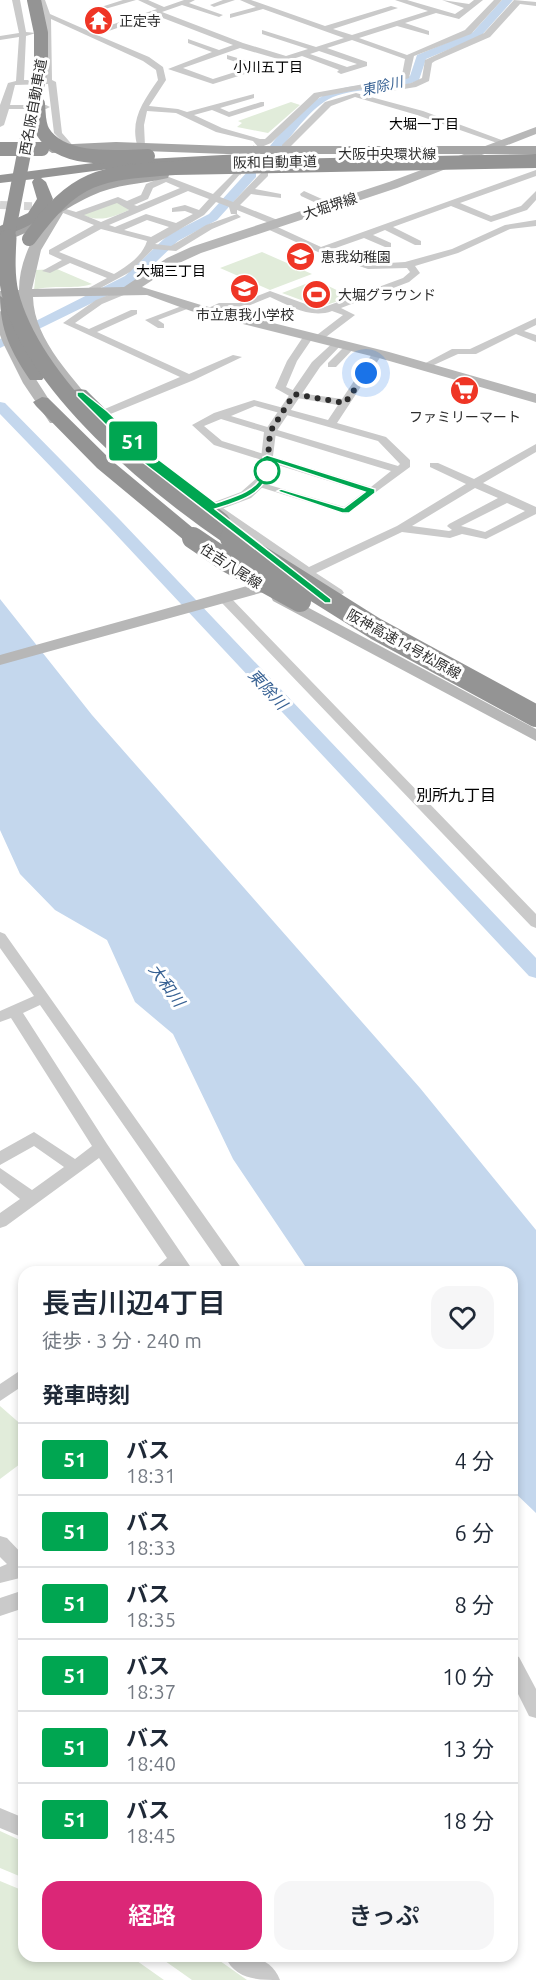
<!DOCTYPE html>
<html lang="ja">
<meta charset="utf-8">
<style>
body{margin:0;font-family:Ubuntu,"Noto Sans JP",sans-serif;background:#f6f6f7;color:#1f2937;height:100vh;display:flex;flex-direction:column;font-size:22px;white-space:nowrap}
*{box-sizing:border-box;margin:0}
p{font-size:20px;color:#747a83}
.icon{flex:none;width:33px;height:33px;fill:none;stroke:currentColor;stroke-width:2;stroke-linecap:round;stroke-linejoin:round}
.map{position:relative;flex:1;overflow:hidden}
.panel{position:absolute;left:18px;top:1266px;width:500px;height:696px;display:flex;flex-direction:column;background:#fff;border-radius:18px;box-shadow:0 3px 9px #0003}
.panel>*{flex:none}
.badge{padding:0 12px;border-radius:4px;font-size:21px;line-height:39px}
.you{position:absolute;width:30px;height:30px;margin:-15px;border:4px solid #fff;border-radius:50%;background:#1a73e8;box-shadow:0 0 0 9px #1a73e833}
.map>.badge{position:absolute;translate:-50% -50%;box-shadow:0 0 0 3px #fff}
h2{padding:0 24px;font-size:22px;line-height:54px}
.round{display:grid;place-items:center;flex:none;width:63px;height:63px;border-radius:18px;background:#f6f6f7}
.summary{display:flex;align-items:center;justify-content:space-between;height:102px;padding:0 24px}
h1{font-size:28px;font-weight:600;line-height:45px}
.primary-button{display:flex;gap:12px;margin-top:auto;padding:12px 24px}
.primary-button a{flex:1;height:69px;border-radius:18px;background:#db2777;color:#fff;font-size:24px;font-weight:600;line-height:69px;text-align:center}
.primary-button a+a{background:#f6f6f7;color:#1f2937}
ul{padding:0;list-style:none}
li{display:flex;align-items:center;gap:18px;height:72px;padding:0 24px;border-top:2px solid #e0e1e3}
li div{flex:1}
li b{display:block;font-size:22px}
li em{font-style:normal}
li .badge{min-width:66px;font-weight:700;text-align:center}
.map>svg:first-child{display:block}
.green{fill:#e1ecda}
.water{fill:#c4d7ed}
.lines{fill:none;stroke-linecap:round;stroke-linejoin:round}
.river{fill:#c4d7ed;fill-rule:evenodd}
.minor-tunnel{stroke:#d5d5d5;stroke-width:8;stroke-dasharray:8 4;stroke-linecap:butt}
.minor{fill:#cacaca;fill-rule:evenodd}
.tertiary{fill:#cacaca;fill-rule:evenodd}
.secondary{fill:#b7b7b7;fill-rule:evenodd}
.primary{fill:#a5a5a5;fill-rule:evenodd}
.motorway{fill:#949494;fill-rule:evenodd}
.motorway-bridge-far2{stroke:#949494;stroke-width:14}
.motorway-bridge-far1{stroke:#949494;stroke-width:17}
.motorway-bridge{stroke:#949494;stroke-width:22}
.line{fill:#00a651;stroke:#fff;stroke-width:1.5}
.walk{stroke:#2d2d2d;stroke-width:6;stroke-dasharray:0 10.8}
.stop-dot{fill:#fff;stroke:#00a651;stroke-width:3}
.labels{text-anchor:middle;stroke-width:6;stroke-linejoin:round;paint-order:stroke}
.far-poi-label{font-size:14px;fill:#2d2d2d;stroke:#fff;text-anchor:start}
.far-neighbourhood-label{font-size:14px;fill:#000;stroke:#fff}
.far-water-label{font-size:14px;font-style:italic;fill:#376193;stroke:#fff}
.far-street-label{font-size:14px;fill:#2d2d2d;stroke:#fff}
.water-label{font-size:16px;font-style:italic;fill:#376193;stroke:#fff}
.neighbourhood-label{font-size:16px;fill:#000;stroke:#fff}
</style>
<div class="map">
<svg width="536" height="1980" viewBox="0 0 536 1980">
<rect width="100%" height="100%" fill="#fff"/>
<path class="green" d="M 291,102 L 300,105 L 268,133 L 237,127 L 242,123 L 238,121 Z
M 114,203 L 120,203 L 129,210 C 111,218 100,222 82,215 Z
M 262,252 L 312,274 L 270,290 L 220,268 Z
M 57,269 L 92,284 C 74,290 53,284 34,290 L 36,270 Z
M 316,280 L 351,297 L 320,307 L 282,293 Z
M 0,1406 L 24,1427 L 24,1461 L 0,1479 Z
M 0,1831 L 24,1842 L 24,1878 L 0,1868 Z
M 0,1881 L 24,1891 L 24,1956 L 130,1956 L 164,1980 L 0,1980 Z
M 158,1956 L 213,1956 L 247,1980 L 192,1980 Z"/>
<path class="water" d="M 0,599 L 92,715 L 420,1088 L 536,1230 L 536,1513 L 512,1490 L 512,1272 L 309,1272 L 233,1159 L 173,1034 L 135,1002 L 107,940 L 55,910 L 20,874 L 0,830 Z"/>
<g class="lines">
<path class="river" d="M 502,0 L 513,0 L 481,36 L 426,59 L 419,80 C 391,93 360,86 333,97 C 311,107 296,131 280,149 L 270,146 C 293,117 317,90 355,86 C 374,84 392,84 410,76 L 417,55 L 473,32 Z
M 252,170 L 256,171 L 256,177 L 217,220 L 178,241 L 135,282 L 0,348 L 0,339 L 125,276 L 168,235 L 209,214 L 248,171 Z
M 0,402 L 5,403 L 121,521 L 536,958 L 536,978 L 529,976 L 109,527 L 0,414 Z"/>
<path class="minor-tunnel" d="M 237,173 L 259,145
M 0,205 L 51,207"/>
<path class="minor" d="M 12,0 L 20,0 L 26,32 L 36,33 L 26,36 L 24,80 L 44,80 L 43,15 L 37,0 L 45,0 L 50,14 L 91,32 L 157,9 L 138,0 L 148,0 L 164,7 L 184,0 L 195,0 L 189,3 L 223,15 L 219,17 L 182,5 L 162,12 L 243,43 L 286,56 L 308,49 L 262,34 L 262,30 L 316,47 L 344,38 L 263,9 L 230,18 L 230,14 L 256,7 L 240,0 L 251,0 L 325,26 L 391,6 L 398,8 L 333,29 L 352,35 L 428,11 L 395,0 L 407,0 L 455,14 L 464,8 L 442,0 L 469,4 L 474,0 L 483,0 L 459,19 L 436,13 L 405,23 L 429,31 L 429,35 L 397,26 L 359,38 L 407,55 L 465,30 L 494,0 L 502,0 L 471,34 L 414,56 L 409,78 L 394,83 L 320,97 L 271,143 L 259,148 L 253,141 L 216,132 L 176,113 L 147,111 L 144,125 L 145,146 L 138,148 C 129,120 143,102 158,80 L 156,70 L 143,61 L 51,19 L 52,80 L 56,82 L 62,133 L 75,148 L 71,151 L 54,133 L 48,84 L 15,85 L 10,105 L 46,105 L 50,107 L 46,109 L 9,109 L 4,125 L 0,127 L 0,105 L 8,83 L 16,81 L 19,37 L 0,40 L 0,36 L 19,33 ZM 155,15 L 233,45 L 219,50 L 188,39 L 188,43 L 212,52 L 168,69 L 213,84 L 302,56 L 339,70 L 337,72 L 341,74 L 367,66 L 367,62 L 327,48 L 352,40 L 405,59 L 402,75 L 392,79 L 314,93 L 265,139 L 260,139 L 222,128 L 194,115 L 212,110 L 229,117 L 264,106 L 264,102 L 261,102 L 229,112 L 220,108 L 254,98 L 254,94 L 187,112 L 178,109 L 149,106 L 166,80 L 163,67 L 149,57 L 97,35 ZM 240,48 L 278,59 L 255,66 L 255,63 L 227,55 L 227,59 L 251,67 L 213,79 L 183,68 ZM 319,51 L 357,64 L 347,67 L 310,54 Z
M 123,0 L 136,0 L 105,9 L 101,7 Z
M 223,0 L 235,0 L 214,7 L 210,5 Z
M 514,0 L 536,2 L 536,6 L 520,4 L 490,37 L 435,61 L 432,63 L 429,81 L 416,87 L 385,92 L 385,88 L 411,83 L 422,78 L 425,60 L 484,33 Z
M 356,93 L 423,111 L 507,142 L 500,144 L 417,115 L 355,97 L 331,106 L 288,149 L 282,149 L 282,145 L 325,102 Z
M 237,170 L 241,173 L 220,197 L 233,202 L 262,172 L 268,172 L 268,176 L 255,189 L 281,194 L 281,198 L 251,194 L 240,205 L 280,221 L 280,225 L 274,225 L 237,210 L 237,214 L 231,214 L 229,207 L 216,202 L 204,215 L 155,244 L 171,246 L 206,225 L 237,214 L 241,217 L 212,229 L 176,251 L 153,249 L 130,272 L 93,292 L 85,290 L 107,278 L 70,263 L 50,273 L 42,271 L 62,260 L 49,254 L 49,250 L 94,225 L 53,209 L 53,205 L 76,212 L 118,197 L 127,201 L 141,195 L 146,184 L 158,179 L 152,175 L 156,172 L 213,194 ZM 166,182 L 180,188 L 137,206 L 134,205 L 148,199 L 153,188 ZM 188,191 L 209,199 L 199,210 L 185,205 L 172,208 L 172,212 L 185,211 L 193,214 L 176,223 L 146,214 L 115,227 L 109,225 ZM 117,203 L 129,210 L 101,222 L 84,215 ZM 147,220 L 169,227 L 151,237 L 124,230 ZM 101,229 L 147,241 C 142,257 127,266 114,274 L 59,252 Z
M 536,170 L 536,176 L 460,203 L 491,216 L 521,206 L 536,191 L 536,200 L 527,210 L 491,222 L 451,206 L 393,227 L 421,241 L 421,245 L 415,245 L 385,230 L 373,235 L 391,243 L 391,247 L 385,247 L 364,238 L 330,250 L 372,264 L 405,262 L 452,249 L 505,225 L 536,220 L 536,226 L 510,229 L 458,253 L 415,266 L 420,273 L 409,282 L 341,308 L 355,315 L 322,340 L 313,338 L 343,315 L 332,311 C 311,319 290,306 270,297 L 243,308 L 223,308 L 207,314 L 202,311 L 219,303 L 239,303 L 270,291 L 319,309 L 403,278 L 410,272 L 407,268 L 368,269 L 318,252 L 265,228 L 265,224 L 271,224 L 321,247 Z
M 304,191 L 333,204 L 334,206 L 327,208 L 301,196 L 300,194 Z
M 128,287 L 133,290 L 131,292 L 102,304 L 75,323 L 89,329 L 131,310 L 137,310 L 137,314 L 97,332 L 189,374 L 233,355 L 242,357 L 194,380 L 108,415 L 100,415 L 100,411 L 180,377 L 63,323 L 96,300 Z
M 187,304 L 195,306 L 158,320 L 164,324 L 164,328 L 158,328 L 145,320 Z
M 536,318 L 536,325 L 524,331 L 536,335 L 536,342 L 516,334 L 476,354 L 458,354 L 425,369 L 420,366 L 452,349 L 470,349 Z
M 305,334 L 314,336 L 297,361 L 286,387 L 299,393 L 342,399 L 374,351 L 382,351 L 383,353 L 337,423 L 386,437 L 410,460 L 410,467 L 346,514 L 253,485 L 259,482 L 344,507 L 364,492 L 214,445 L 192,425 L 214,413 L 254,400 L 328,420 L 338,405 L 291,397 L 275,388 L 287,361 ZM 255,406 L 378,441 L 400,464 L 398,466 L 231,416 ZM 221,419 L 391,471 L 371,487 L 222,441 L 204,426 Z
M 347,344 L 356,346 L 336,367 L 328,367 L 328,363 Z
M 536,444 L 536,452 L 483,483 L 536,507 L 536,514 L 486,539 L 462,534 L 450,538 L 402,532 L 316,573 L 342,590 L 344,593 L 338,597 L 207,506 L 209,504 L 217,504 L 309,567 L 397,526 L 466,484 L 430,467 L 430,463 L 438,463 L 474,479 ZM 475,488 L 498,498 L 449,524 L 447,526 L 452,530 L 449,531 L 412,526 ZM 507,503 L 525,511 L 485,532 L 461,526 Z
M 225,595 L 229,596 L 536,914 L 536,928 L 531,926 L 221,602 L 219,599 Z
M 0,932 L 5,934 L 244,1272 L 226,1272 L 40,1005 L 23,1013 L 107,1144 L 194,1272 L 151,1272 L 167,1258 L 99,1158 L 6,1226 L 0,1228 L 0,1213 L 20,1199 L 0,1183 L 0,1168 L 32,1190 L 64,1167 L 34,1146 L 0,1165 L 0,1151 L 34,1132 L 75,1159 L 92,1146 L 11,1018 L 0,1022 L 0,1011 L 34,996 L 0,948 Z
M 24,1368 L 24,1385 L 0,1401 L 0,1384 Z
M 0,1536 L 7,1538 L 24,1556 L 24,1577 L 0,1583 L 0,1567 L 7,1564 L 0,1557 Z
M 24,1590 L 24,1608 L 0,1616 L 0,1598 Z
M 512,1654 L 519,1657 L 536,1689 L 536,1718 L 529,1716 L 512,1682 Z
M 0,1808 L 24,1818 L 24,1838 L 0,1828 Z
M 225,1956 C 247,1956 270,1955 280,1980 C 258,1980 235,1980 225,1956 Z"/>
<path class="tertiary" d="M 337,339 L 343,343 L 320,367 L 276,432 L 270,480 L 251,498 L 219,510 L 209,510 L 209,504 L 241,492 L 259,476 L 264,432 L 312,362 Z"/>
<path class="secondary" d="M 536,127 L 536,134 L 397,188 L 201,253 L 177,264 L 142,287 L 201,305 L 389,352 L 536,394 L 536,403 L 379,358 L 191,311 L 147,295 L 33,297 C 34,342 76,379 100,413 L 93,417 L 88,416 C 62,382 22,343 19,298 L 0,299 L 0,291 L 19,290 C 19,261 34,232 53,210 L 61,210 L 63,213 L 41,250 L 32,289 L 124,287 L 167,258 L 191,247 L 389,182 Z
M 0,311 L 7,315 L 30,370 L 62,420 L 60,423 L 50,423 L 23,383 L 3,343 L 0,335 Z
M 283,576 L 291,581 L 289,585 L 0,665 L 0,655 Z
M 279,592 L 536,729 L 536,741 L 273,601 L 271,597 L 273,593 Z"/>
<path class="primary" d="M 116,142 L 227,146 L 536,146 L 536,154 L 227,154 L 116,150 L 52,153 L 46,149 L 52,145 Z
M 163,171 L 169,175 L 168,178 C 142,184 116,184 91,196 C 60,210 34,234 0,242 L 0,233 C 30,223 54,203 82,190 C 107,178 136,174 163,171 Z"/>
<path class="motorway" d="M 242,154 L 247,155 L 249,158 L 247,161 L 109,169 L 41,178 L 46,182 L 53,199 C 44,222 22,230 0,236 L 0,226 L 28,213 L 37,199 L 32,182 L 34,179 L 0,183 L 0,175 L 109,161 Z
M 0,296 L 8,301 L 24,340 L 45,376 L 42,380 L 30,380 C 11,352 0,330 0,296 Z
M 80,389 L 86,390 L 155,458 L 227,515 L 230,519 L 227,523 L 213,523 L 141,466 L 74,398 L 71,394 L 74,390 Z
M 42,397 L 48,398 L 111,460 L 199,533 L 202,537 L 199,541 L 185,541 L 97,468 L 36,406 L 33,402 Z"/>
<path class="motorway-bridge-far2" d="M 38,104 C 39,113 38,123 43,132 C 62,163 117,157 148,156
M 0,149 L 42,149
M 29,239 C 76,175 98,173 175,168 L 536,161
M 7,240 L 41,67 L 41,33 L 34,0"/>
<path class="motorway-bridge-far1" d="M 8,238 C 7,256 6,275 10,293 C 34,388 155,486 233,539
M 192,537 L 196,539"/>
<path class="motorway-bridge" d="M 193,538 L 227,561 L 300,601
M 231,538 L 376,629 L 536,716"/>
</g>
<path class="line" d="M 77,392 L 83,392 L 107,411 L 154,456 L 216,503 C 229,498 255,492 261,477 C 263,472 262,463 263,457 L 267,455 L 375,489 L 375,493 L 349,513 L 342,513 L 277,491 L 281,489 L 344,508 L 365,492 L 271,461 C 268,494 242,501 215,509 L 331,599 L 331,603 L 325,603 L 145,464 L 77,396 Z"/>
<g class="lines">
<path class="walk" d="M 267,471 L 270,432 L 294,394 L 345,403 L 366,373"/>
</g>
<defs>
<symbol id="temple-disc" viewBox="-11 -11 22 22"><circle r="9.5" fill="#ef3525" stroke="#fff"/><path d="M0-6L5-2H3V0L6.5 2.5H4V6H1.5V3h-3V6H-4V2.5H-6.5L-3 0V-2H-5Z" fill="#fff"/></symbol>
<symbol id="school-disc" viewBox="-11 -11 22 22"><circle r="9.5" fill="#ef3525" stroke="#fff"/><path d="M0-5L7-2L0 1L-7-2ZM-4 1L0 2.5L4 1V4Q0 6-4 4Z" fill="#fff"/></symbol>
<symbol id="stadium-disc" viewBox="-11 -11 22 22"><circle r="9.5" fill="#ef3525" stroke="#fff"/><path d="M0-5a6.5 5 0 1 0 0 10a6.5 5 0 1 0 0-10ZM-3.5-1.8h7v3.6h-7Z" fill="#fff"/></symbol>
<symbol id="supermarket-disc" viewBox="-11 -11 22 22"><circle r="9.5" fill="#ef3525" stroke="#fff"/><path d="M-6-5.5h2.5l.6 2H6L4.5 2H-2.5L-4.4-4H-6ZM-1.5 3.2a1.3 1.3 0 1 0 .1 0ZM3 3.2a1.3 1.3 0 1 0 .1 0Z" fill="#fff"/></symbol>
</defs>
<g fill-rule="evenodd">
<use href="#temple-disc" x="82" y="4" width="33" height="33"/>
<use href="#school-disc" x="284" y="240" width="33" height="33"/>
<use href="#school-disc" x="228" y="272" width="33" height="33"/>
<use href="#stadium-disc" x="300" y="278" width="33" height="33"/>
<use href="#supermarket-disc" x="448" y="374" width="33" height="33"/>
</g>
<circle class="stop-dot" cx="267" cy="471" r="12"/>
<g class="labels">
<g class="far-poi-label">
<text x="119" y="26">正定寺</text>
<text x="321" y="262">恵我幼稚園</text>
<text x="338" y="300">大堀グラウンド</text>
<text x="245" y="320" text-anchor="middle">市立恵我小学校</text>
<text x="465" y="422" text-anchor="middle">ファミリーマート</text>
</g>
<g class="far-neighbourhood-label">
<text x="268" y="72">小川五丁目</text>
<text x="424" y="129">大堀一丁目</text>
<text x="171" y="276">大堀三丁目</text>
</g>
<g class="far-water-label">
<text transform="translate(382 86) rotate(-13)" y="5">東除川</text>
</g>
<g class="far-street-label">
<text transform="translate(33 107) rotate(-80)" y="5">西名阪自動車道</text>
<text x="387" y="159">大阪中央環状線</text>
<text transform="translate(275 162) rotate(-1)" y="5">阪和自動車道</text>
<text transform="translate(330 206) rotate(-18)" y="5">大堀堺線</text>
<text transform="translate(231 566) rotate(33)" y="5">住吉八尾線</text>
<text transform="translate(404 644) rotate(29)" y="5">阪神高速14号松原線</text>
</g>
<g class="water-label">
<text transform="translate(268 689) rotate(47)" y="6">東除川</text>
<text transform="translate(167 985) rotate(54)" y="6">大和川</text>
</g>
<g class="neighbourhood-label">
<text x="456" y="801">別所九丁目</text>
</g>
</g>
</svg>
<div class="you" style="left:366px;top:373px"></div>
<b class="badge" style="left:133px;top:441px;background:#00a651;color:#fff">51</b>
<section class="panel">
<div class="summary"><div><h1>長吉川辺4丁目</h1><p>徒歩 · 3 分 · 240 m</p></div><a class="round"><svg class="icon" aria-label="heart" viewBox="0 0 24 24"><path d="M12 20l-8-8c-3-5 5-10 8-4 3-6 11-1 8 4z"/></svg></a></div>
<h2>発車時刻</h2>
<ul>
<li><span class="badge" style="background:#00a651;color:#fff">51</span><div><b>バス</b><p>18:31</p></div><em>4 分</em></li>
<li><span class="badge" style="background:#00a651;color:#fff">51</span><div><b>バス</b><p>18:33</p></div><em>6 分</em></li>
<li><span class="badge" style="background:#00a651;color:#fff">51</span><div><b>バス</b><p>18:35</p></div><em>8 分</em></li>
<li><span class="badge" style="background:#00a651;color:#fff">51</span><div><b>バス</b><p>18:37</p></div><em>10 分</em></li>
<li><span class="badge" style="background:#00a651;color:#fff">51</span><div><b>バス</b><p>18:40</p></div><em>13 分</em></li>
<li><span class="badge" style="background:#00a651;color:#fff">51</span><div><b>バス</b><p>18:45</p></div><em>18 分</em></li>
</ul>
<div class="primary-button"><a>経路</a><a>きっぷ</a></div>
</section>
</div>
